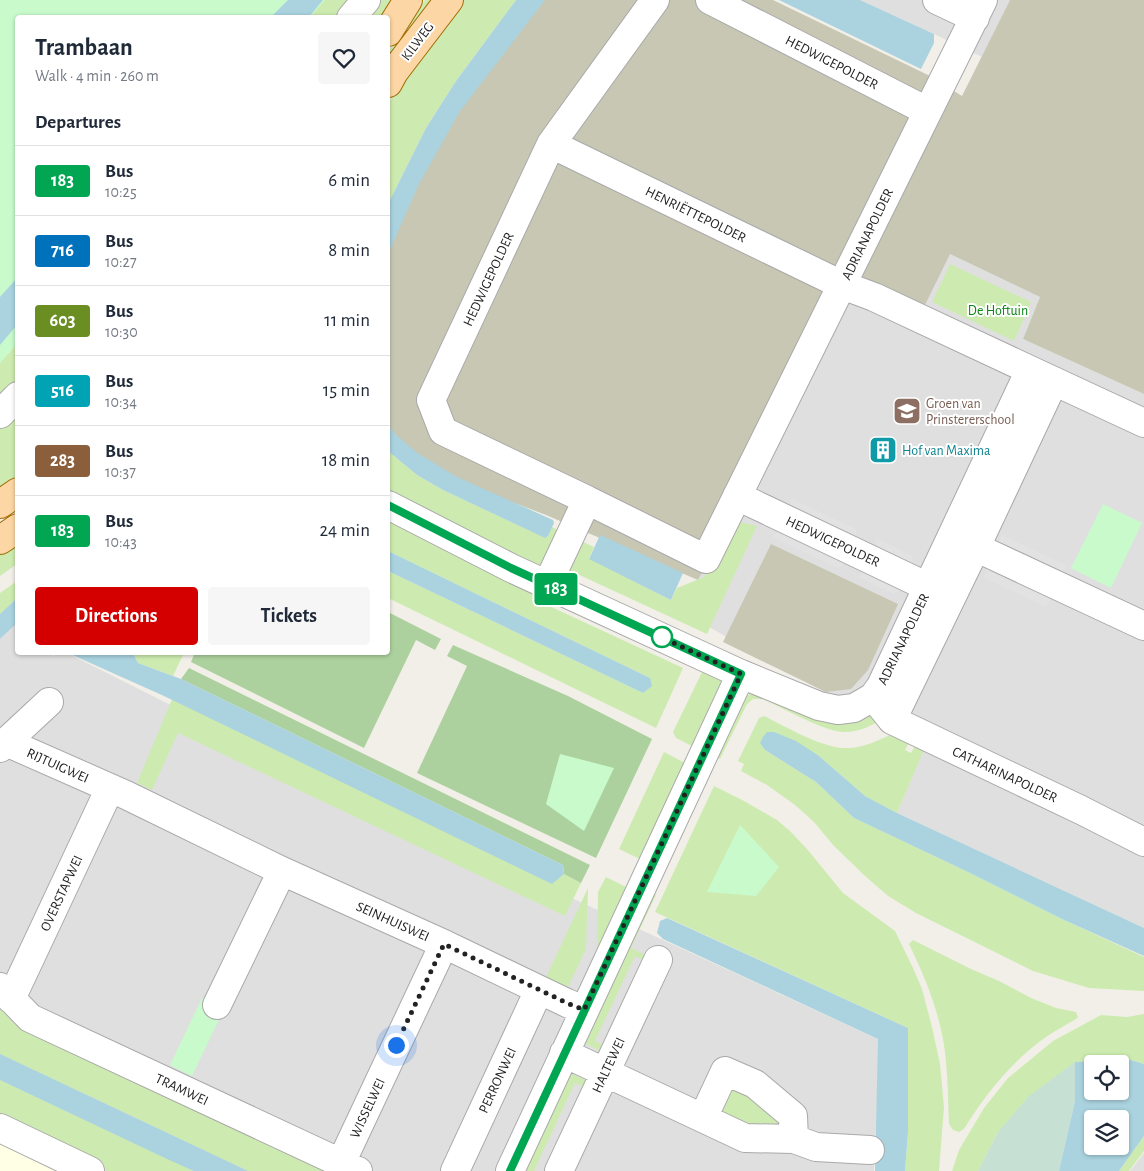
<!DOCTYPE html>
<meta charset="utf-8">
<style>
body{margin:0;font-family:"Alegreya Sans",sans-serif;background:#f6f6f7;color:#1f2937;height:100vh;display:flex;flex-direction:column;font-size:19px;white-space:nowrap}
*{box-sizing:border-box;margin:0}
p{font-size:16px;color:#747a83}
.icon{flex:none;width:28px;height:28px;fill:none;stroke:currentColor;stroke-width:2;stroke-linecap:round;stroke-linejoin:round}
.map{position:relative;flex:1;overflow:hidden}
.side{position:absolute;left:15px;top:15px;width:375px;height:640px;display:flex;flex-direction:column;background:#fff;border-radius:5px;box-shadow:0 1px 4px #0004}
.side>*{flex:none}
.badge{padding:0 10px;border-radius:4px;font-size:18px;line-height:32px}
.tools{position:absolute;left:1084px;top:1055px;display:grid;gap:10px}
.tools a{display:grid;place-items:center;width:45px;height:45px;border-radius:5px;background:#fff;box-shadow:0 1px 4px #0004;font-size:25px}
.you{position:absolute;width:25px;height:25px;margin:-12px;border:4px solid #fff;border-radius:50%;background:#1a73e8;box-shadow:0 0 0 8px #1a73e833}
.map>.badge{position:absolute;translate:-50% -50%;box-shadow:0 0 0 2px #fff}
h2{padding:0 20px;font-size:19px;line-height:45px}
.round{display:grid;place-items:center;flex:none;width:52px;height:52px;border-radius:5px;background:#f6f6f7}
.headline{display:flex;align-items:center;justify-content:space-between;height:85px;padding:0 20px}
h1{font-size:24px;font-weight:600;line-height:38px}
.primary-button{display:flex;gap:10px;margin-top:auto;padding:10px 20px}
.primary-button a{flex:1;height:58px;border-radius:5px;background:#d40000;color:#fff;font-size:20px;font-weight:600;line-height:58px;text-align:center}
.primary-button a+a{background:#f6f6f7;color:#1f2937}
ul{padding:0;list-style:none}
li{display:flex;align-items:center;gap:15px;height:70px;padding:0 20px;border-top:1px solid #e0e1e3}
li div{flex:1}
li b{display:block;font-size:19px}
li em{font-style:normal}
li .badge{min-width:55px;font-weight:700;text-align:center}
.map>svg:first-child{display:block}
.residential{fill:#e0dfdf}
.education{fill:#ffffe5}
.construction{fill:#c7c7b4}
.grass{fill:#cdebb0}
.forest{fill:#add19e}
.wetland{fill:#c6e0d4}
.park{fill:#c8facc}
.parking{fill:#e2e2e2}
.water{fill:#aad3df;fill-rule:evenodd}
.lines{fill:none;stroke-linecap:round;stroke-linejoin:round}
.minor-casing{stroke:#a9a9a9;stroke-width:30}
.major-casing{stroke:#a06b00;stroke-width:30}
.minor{stroke:#fff;stroke-width:28}
.major{stroke:#fcd6a4;stroke-width:28}
.line-casing{stroke:#fff;stroke-width:11}
.line{stroke:#00a651;stroke-width:8}
.walk{stroke:#222;stroke-width:5;stroke-dasharray:0 9}
.stop-dot{fill:#fff;stroke:#00a651;stroke-width:2.5}
.labels{text-anchor:middle;stroke-width:4;stroke-linejoin:round;paint-order:stroke}
.street-label{font-size:14px;fill:#222;stroke:#fff}
.park-label{font-size:14px;fill:#0c8416;stroke:#fff}
.education-label{font-size:14px;fill:#785e54;stroke:#fff;text-anchor:start}
.culture-label{font-size:14px;fill:#0d838f;stroke:#fff;text-anchor:start}
</style>
<div class="map">
<svg width="1144" height="1171" viewBox="0 0 1144 1171">
<rect width="100%" height="100%" fill="#f2efe9"/>
<path class="residential" d="M 860,0 L 1010,0 L 982,57 L 934,34 Z
M 950,254 L 1040,297 L 1023,339 L 1144,394 L 1144,928 L 897,813 L 924,749 L 686,614 L 698,580 L 731,520 L 850,277 Z
M 17,623 L 18,652 L 50,653 L 53,656 L 59,653 L 67,653 L 378,809 L 880,1040 L 874,1171 L 0,1171 L 0,639 Z
M 1144,1153 L 1144,1171 L 1130,1171 Z"/>
<path class="education" d="M 0,1143 L 63,1171 L 0,1171 Z"/>
<path class="construction" d="M 526,0 L 773,0 L 928,75 L 962,96 L 1010,0 L 1144,0 L 1144,394 L 1023,339 L 1040,297 L 950,254 L 923,309 L 850,278 L 731,520 L 698,580 L 546,515 L 428,470 L 388,434 L 388,241 L 453,105 Z
M 771,544 L 898,604 L 868,670 L 851,689 L 826,692 L 723,642 Z"/>
<path class="grass" d="M 323,0 L 355,0 L 340,17 L 309,18 Z
M 377,0 L 392,0 L 380,17 L 363,18 Z
M 425,0 L 436,0 L 388,66 L 388,52 Z
M 463,0 L 516,0 L 456,81 L 426,128 L 388,204 L 388,104 L 414,63 L 437,31 Z
M 950,264 L 1031,302 L 1014,341 L 932,302 Z
M 17,325 L 17,384 L 0,403 L 0,345 Z
M 17,406 L 17,480 L 0,493 L 0,425 Z
M 388,451 L 417,475 L 443,490 L 544,537 L 548,536 L 552,527 L 594,547 L 589,558 L 671,600 L 677,588 L 704,577 L 731,520 L 757,526 L 707,634 L 573,572 L 568,583 L 388,497 Z
M 388,520 L 549,594 L 545,604 L 683,668 L 656,728 L 388,598 L 388,571 L 643,693 L 650,678 L 388,551 Z
M 17,541 L 17,564 L 0,576 L 0,553 Z
M 17,581 L 17,598 L 0,614 L 0,593 Z
M 133,653 L 184,653 L 173,676 L 138,663 Z
M 704,668 L 718,674 L 723,683 L 698,749 L 676,738 L 673,732 Z
M 758,692 L 868,709 L 885,718 C 872,725 860,732 845,732 C 827,733 781,707 763,699 L 753,699 L 747,704 L 720,759 L 714,756 L 740,701 L 748,695 Z
M 172,699 L 552,883 L 564,874 L 581,883 L 565,916 L 178,733 L 152,790 L 137,783 Z
M 764,716 C 787,727 824,750 850,748 C 864,747 877,741 890,735 L 909,743 L 905,750 L 911,753 L 915,746 L 924,750 L 897,813 L 865,796 L 819,756 L 765,750 L 816,782 L 854,818 L 968,872 L 1062,919 L 1144,957 L 1144,991 L 1089,988 L 1033,971 L 916,913 L 888,896 L 864,875 L 833,845 L 814,822 L 795,805 L 767,785 L 741,771 L 744,764 L 738,761 L 759,718 Z
M 664,752 L 691,766 L 642,860 L 619,849 Z
M 714,786 L 744,801 L 777,820 L 790,831 L 807,849 L 843,893 L 895,931 L 913,968 L 922,989 L 932,1027 L 940,1064 L 944,1107 L 939,1171 L 905,1171 L 908,1132 L 908,1028 L 655,912 Z
M 606,877 L 632,890 L 597,953 L 598,892 Z
M 588,888 L 586,949 L 568,987 L 546,977 Z
M 650,893 L 656,895 L 631,948 L 651,958 L 649,963 L 635,956 L 595,1041 L 609,1047 L 605,1053 L 580,1041 Z
M 913,940 L 971,969 L 999,981 L 1031,998 L 1056,1008 L 1076,1012 L 1078,1017 L 1076,1019 C 1066,1025 1056,1030 1046,1037 C 1012,1061 986,1093 964,1129 L 959,1132 L 953,1130 L 949,1124 C 948,1103 948,1083 946,1062 C 943,1021 927,981 909,944 Z
M 0,1002 L 4,1012 L 15,1025 L 318,1168 L 339,1171 L 248,1171 L 0,1054 Z
M 1144,1014 L 1144,1064 L 1128,1059 L 1075,1062 L 998,1132 L 978,1171 L 952,1171 L 959,1150 L 984,1108 L 1008,1078 L 1053,1041 L 1101,1015 L 1127,1017 Z
M 566,1071 L 592,1083 L 589,1089 L 575,1083 L 534,1171 L 519,1171 Z
M 0,1080 L 194,1171 L 108,1171 L 0,1120 Z
M 742,1086 L 781,1123 L 774,1133 L 713,1114 L 725,1088 Z
M 1144,1136 L 1144,1151 L 1129,1171 L 1119,1171 Z"/>
<path class="forest" d="M 388,612 L 441,639 L 435,650 L 416,640 L 364,748 L 191,662 L 195,652 L 388,652 Z
M 453,645 L 568,696 L 652,739 L 596,858 L 417,773 L 467,666 L 447,656 Z
M 189,668 L 590,865 L 581,883 L 564,874 L 563,865 L 181,679 Z"/>
<path class="wetland" d="M 1075,1062 L 1075,1101 L 1059,1171 L 978,1171 L 998,1132 L 1029,1096 Z"/>
<path class="park" d="M 0,0 L 325,0 L 310,17 L 18,18 L 18,343 L 0,363 Z
M 1103,504 L 1142,523 L 1111,588 L 1071,568 Z
M 560,754 L 614,768 L 584,831 L 546,804 Z
M 740,825 L 779,867 L 756,896 L 707,892 Z
M 202,998 L 224,1009 L 192,1076 L 170,1065 Z"/>
<path class="parking" d="M 790,498 L 856,529 L 857,546 L 851,559 L 838,568 L 772,537 L 784,527 L 791,514 Z
M 1002,535 L 1066,565 L 1046,607 L 983,577 Z
M 875,538 L 912,555 L 913,571 L 907,585 L 894,594 L 857,577 L 870,567 L 877,553 Z"/>
<path class="water" d="M 288,0 L 323,0 L 309,17 L 271,17 Z
M 516,0 L 545,0 L 460,111 L 419,184 L 388,254 L 388,204 L 426,128 L 456,81 Z
M 779,0 L 860,0 L 934,34 L 934,43 L 921,69 Z
M 17,278 L 17,325 L 0,345 L 0,297 Z
M 388,425 L 397,436 L 416,452 L 455,476 L 553,520 L 554,523 L 548,536 L 545,538 L 443,490 L 417,475 L 388,451 Z
M 600,535 L 683,573 L 671,600 L 589,559 Z
M 388,551 L 650,678 L 652,686 L 643,693 L 388,571 Z
M 17,598 L 17,623 L 0,639 L 0,614 Z
M 68,653 L 133,653 L 138,663 L 181,679 L 563,865 L 564,874 L 552,884 L 164,696 Z
M 767,732 L 774,732 L 796,741 L 819,756 L 865,796 L 897,813 L 1144,928 L 1144,956 L 1062,919 L 968,872 L 854,818 L 816,782 L 765,750 L 760,743 L 763,737 Z
M 667,918 L 908,1028 L 908,1132 L 905,1171 L 875,1171 L 878,1039 L 663,939 L 657,933 L 660,921 Z
M 0,1054 L 248,1171 L 194,1171 L 167,1159 L 0,1080 Z
M 1128,1059 L 1144,1064 L 1144,1136 L 1119,1171 L 1059,1171 L 1075,1101 L 1075,1062 ZM 1092,1064 L 1120,1064 L 1120,1091 L 1092,1091 ZM 1092,1119 L 1120,1119 L 1120,1146 L 1092,1146 Z"/>
<g class="lines">
<defs>
<path id="minor" d="M 710,0 L 927,111
M 937,0 L 975,18
M 351,18 L 366,0
M 551,144 L 842,285 L 874,297 L 1030,370
M 0,414 L 18,396
M 737,496 L 928,587
M 587,500 L 443,431 L 431,400 L 551,144 L 655,0
M 388,505 L 511,568 L 741,674 L 819,706 L 838,710 L 854,708 L 873,697 L 881,686 L 1030,370 L 1144,423
M 960,540 L 1144,626
M 547,585 L 587,500 L 706,559 L 983,0
M 880,705 L 892,720 L 1081,810 L 1144,842
M 892,720 L 976,547 L 1054,381
M 6,742 L 49,702
M 0,748 L 6,742 L 126,795 L 282,871 L 444,944 L 567,1003 L 584,1010
M 0,987 L 30,1018 L 358,1171
M 11,999 L 110,788
M 217,1005 L 282,871
M 564,1053 L 745,1138 L 794,1139 L 793,1116 L 755,1084 L 725,1071 L 703,1118
M 0,1128 L 90,1171
M 794,1139 L 816,1147 L 870,1150
M 341,1163 L 444,944
M 455,1171 L 539,990
M 510,1171 L 741,674
M 559,1171 L 658,960"/>
<path id="major" d="M 388,32 L 408,0
M 388,83 L 394,72 L 449,0
M 0,504 L 18,492
M 0,540 L 18,528"/>
</defs>
<use href="#minor" class="minor-casing"/>
<use href="#major" class="major-casing"/>
<use href="#minor" class="minor"/>
<use href="#major" class="major"/>
</g>
<g class="lines">
<defs>
<path id="line" d="M 388,505 L 511,568 L 741,674 L 510,1171"/>
</defs>
<use href="#line" class="line-casing"/>
<use href="#line" class="line"/>
<path class="walk" d="M 396,1045 L 444,944 L 567,1003 L 584,1010 L 741,674 L 661,637 L 662,637"/>
</g>
<defs>
<symbol id="school-square" viewBox="-11 -11 22 22"><rect x="-9" y="-9" width="18" height="18" rx="4" fill="#8d6e63" stroke="#fff"/><path d="M0-5L7-2L0 1L-7-2ZM-4 1L0 2.5L4 1V4Q0 6-4 4Z" fill="#fff"/></symbol>
<symbol id="building-square" viewBox="-11 -11 22 22"><rect x="-9" y="-9" width="18" height="18" rx="4" fill="#0f9aa8" stroke="#fff"/><path d="M-4-6H4V6H1V3H-1V6H-4ZM-2.5-4.3h1.7v1.8h-1.7ZM.8-4.3h1.7v1.8H.8ZM-2.5-1h1.7V.8h-1.7ZM.8-1h1.7V.8H.8Z" fill="#fff"/></symbol>
</defs>
<g fill-rule="evenodd">
<use href="#school-square" x="891" y="395" width="32" height="32"/>
<use href="#building-square" x="867" y="434" width="32" height="32"/>
</g>
<circle class="stop-dot" cx="662" cy="637" r="10"/>
<g class="labels">
<g class="street-label">
<text transform="translate(417 41) rotate(-53)" y="5">KILWEG</text>
<text transform="translate(832 62) rotate(27)" y="5">HEDWIGEPOLDER</text>
<text transform="translate(696 214) rotate(26)" y="5">HENRIËTTEPOLDER</text>
<text transform="translate(867 234) rotate(-64)" y="5">ADRIANAPOLDER</text>
<text transform="translate(488 279) rotate(-65)" y="5">HEDWIGEPOLDER</text>
<text transform="translate(833 541) rotate(25)" y="5">HEDWIGEPOLDER</text>
<text transform="translate(903 639) rotate(-64)" y="5">ADRIANAPOLDER</text>
<text transform="translate(58 765) rotate(24)" y="5">RIJTUIGWEI</text>
<text transform="translate(1005 774) rotate(25)" y="5">CATHARINAPOLDER</text>
<text transform="translate(61 893) rotate(-65)" y="5">OVERSTAPWEI</text>
<text transform="translate(393 921) rotate(24)" y="5">SEINHUISWEI</text>
<text transform="translate(608 1065) rotate(-65)" y="5">HALTEWEI</text>
<text transform="translate(497 1080) rotate(-65)" y="5">PERRONWEI</text>
<text transform="translate(182 1089) rotate(25)" y="5">TRAMWEI</text>
<text transform="translate(367 1108) rotate(-65)" y="5">WISSELWEI</text>
</g>
<g class="park-label">
<text x="998" y="315">De Hoftuin</text>
</g>
<g class="education-label">
<text x="926" y="408">Groen van<tspan x="926" dy="16">Prinstererschool</tspan></text>
</g>
<g class="culture-label">
<text x="902" y="455">Hof van Maxima</text>
</g>
</g>
</svg>
<div class="tools">
<a><svg class="icon" aria-label="locate" viewBox="0 0 24 24"><circle cx="12" cy="12" r="6"/><path d="M12 2v4M12 18v4M2 12h4M18 12h4"/></svg></a>
<a><svg class="icon" aria-label="layers" viewBox="0 0 24 24"><path d="M12 4l9 5-9 5-9-5zM3 14l9 5 9-5"/></svg></a>
</div>
<div class="you" style="left:396px;top:1045px"></div>
<b class="badge" style="left:556px;top:589px;background:#00a651;color:#fff">183</b>
<section class="side">
<div class="headline"><div><h1>Trambaan</h1><p>Walk · 4 min · 260 m</p></div><a class="round"><svg class="icon" aria-label="heart" viewBox="0 0 24 24"><path d="M12 20l-8-8c-3-5 5-10 8-4 3-6 11-1 8 4z"/></svg></a></div>
<h2>Departures</h2>
<ul>
<li><span class="badge" style="background:#00a651;color:#fff">183</span><div><b>Bus</b><p>10:25</p></div><em>6 min</em></li>
<li><span class="badge" style="background:#0072bc;color:#fff">716</span><div><b>Bus</b><p>10:27</p></div><em>8 min</em></li>
<li><span class="badge" style="background:#6b8e23;color:#fff">603</span><div><b>Bus</b><p>10:30</p></div><em>11 min</em></li>
<li><span class="badge" style="background:#00a3b4;color:#fff">516</span><div><b>Bus</b><p>10:34</p></div><em>15 min</em></li>
<li><span class="badge" style="background:#8b5e3c;color:#fff">283</span><div><b>Bus</b><p>10:37</p></div><em>18 min</em></li>
<li><span class="badge" style="background:#00a651;color:#fff">183</span><div><b>Bus</b><p>10:43</p></div><em>24 min</em></li>
</ul>
<div class="primary-button"><a>Directions</a><a>Tickets</a></div>
</section>
</div>
